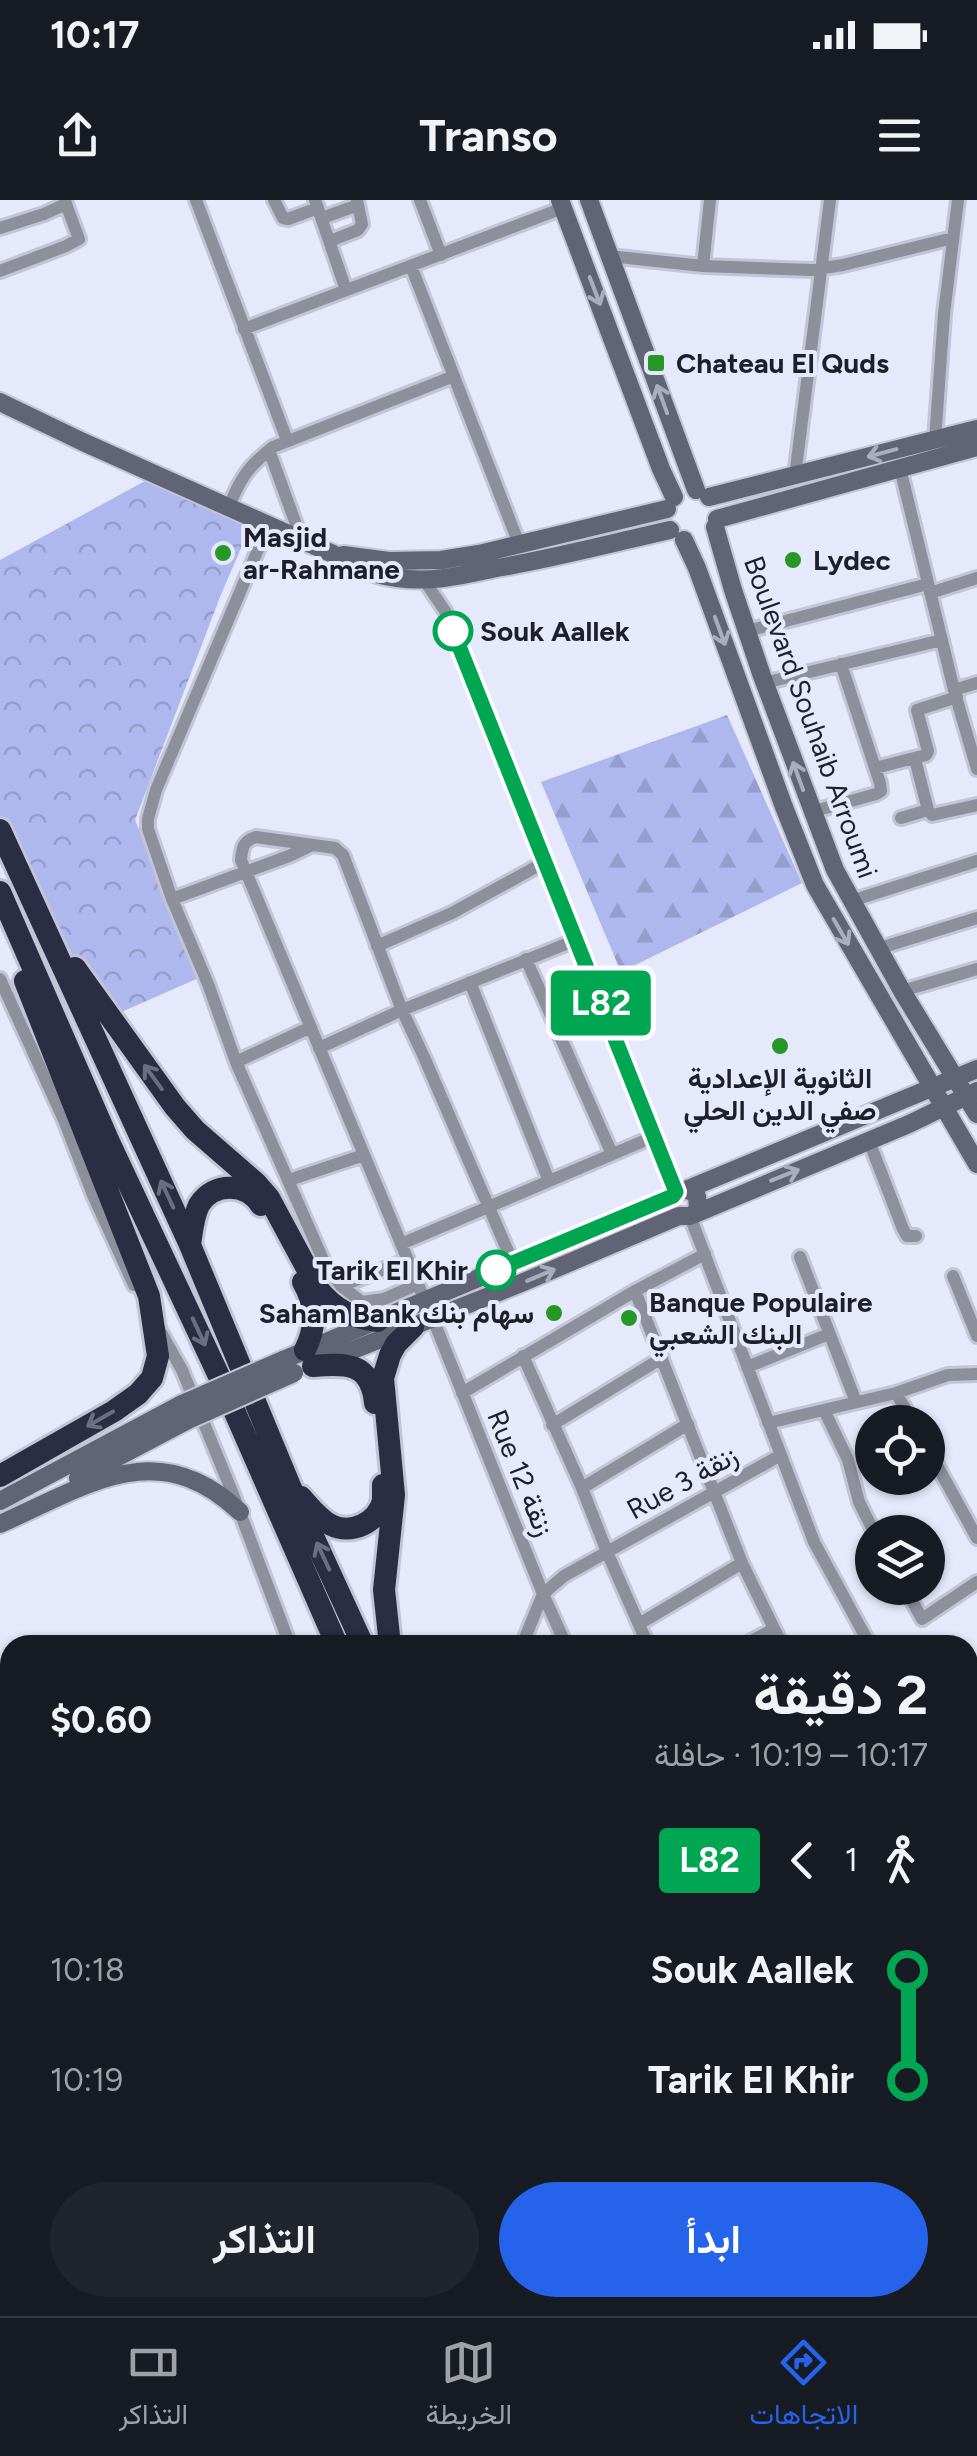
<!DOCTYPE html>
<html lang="ar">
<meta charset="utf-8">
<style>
body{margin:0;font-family:Figtree,Vazirmatn,sans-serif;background:#20242c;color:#f1f3f6;direction:rtl;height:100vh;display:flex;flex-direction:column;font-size:38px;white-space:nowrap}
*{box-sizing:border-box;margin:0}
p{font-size:32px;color:#9ea1a6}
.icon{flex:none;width:55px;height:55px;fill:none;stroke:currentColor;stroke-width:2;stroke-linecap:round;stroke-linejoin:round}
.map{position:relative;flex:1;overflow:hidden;direction:ltr}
.drawer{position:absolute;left:0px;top:1435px;width:978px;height:682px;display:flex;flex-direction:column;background:#171b24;border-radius:30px 30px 0 0;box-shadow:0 2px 8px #0004;direction:rtl}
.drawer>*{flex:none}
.badge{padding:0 20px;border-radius:8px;font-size:35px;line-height:65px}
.fabs{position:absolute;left:855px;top:1205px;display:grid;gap:20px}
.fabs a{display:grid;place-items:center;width:90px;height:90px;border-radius:50%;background:#171b24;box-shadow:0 2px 8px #0004;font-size:50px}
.map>.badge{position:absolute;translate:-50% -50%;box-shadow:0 0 0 5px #fff}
.legs{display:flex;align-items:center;gap:15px;height:110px;padding:0 50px;font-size:32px}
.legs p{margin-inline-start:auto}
.headline{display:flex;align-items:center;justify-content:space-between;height:170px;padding:0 50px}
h1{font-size:55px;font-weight:700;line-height:75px}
.cta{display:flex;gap:20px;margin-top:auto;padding:20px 50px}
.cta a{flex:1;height:115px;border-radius:60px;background:#2563eb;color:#fff;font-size:40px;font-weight:700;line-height:115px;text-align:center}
.cta a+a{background:#20242c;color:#f1f3f6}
ul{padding:0 50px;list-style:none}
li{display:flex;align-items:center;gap:35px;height:110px;font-size:38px}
li i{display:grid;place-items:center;width:15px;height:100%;margin:0 12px;background:currentColor}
li i::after{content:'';width:25px;height:25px;margin:-12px;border:8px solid;border-radius:50%;background:#171b24}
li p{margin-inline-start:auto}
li:first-child i{background:linear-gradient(#0000 50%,currentColor 0)}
li:last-child i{background:linear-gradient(currentColor 50%,#0000 0)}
.status{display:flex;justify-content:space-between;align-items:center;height:70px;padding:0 50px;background:#171b24;direction:ltr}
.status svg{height:28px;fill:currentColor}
header{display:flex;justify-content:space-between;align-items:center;height:130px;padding:0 50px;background:#171b24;font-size:45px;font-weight:700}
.menu{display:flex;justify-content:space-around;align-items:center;height:140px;border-top:2px solid #363941;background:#171b24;font-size:28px;color:#9ea1a6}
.menu a{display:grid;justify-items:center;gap:5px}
.menu .selected{color:#2563eb}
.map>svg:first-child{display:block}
.forest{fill:url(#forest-firs)}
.park{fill:url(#park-crowns)}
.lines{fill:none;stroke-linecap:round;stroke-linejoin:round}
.street-casing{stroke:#c2c5d5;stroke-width:18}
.secondary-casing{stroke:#c2c5d5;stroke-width:22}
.highway-casing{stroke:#c2c5d5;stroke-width:28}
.street{stroke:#8d8f9b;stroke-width:12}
.secondary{stroke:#616475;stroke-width:18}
.highway{stroke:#2a2d43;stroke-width:22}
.secondary-bridge-casing{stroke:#c2c5d5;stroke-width:22;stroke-linecap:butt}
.secondary-bridge{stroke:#616475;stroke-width:18}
.oneway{stroke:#aaadbf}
.oneway2{stroke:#6c6f83}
.line-1-casing{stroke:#fff;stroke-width:22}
.line-1{stroke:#00a651;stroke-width:15}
.poi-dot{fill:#279725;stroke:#e6e9fb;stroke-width:4}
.stop-1-dot{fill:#fff;stroke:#00a651;stroke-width:5}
.labels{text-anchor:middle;stroke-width:8;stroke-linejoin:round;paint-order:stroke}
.poi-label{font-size:28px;font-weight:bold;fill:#1d1f29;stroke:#e6e9fb;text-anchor:start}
.stop-label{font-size:28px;font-weight:bold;fill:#1d1f29;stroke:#e6e9fb;text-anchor:start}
.street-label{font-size:28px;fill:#1d1f29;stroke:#e6e9fb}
</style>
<div class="status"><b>10:17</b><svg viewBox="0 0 49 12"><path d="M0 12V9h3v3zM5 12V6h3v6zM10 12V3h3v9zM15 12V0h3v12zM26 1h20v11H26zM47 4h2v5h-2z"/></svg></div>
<header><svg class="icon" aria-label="menu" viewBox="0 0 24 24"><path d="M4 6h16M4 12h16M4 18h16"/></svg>Transo<svg class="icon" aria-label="share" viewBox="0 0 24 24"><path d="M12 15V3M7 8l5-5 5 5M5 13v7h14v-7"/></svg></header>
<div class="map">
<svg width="977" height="2116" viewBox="0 0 977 2116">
<defs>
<pattern id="forest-firs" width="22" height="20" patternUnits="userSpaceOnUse" patternTransform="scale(2.5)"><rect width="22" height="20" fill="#aeb7ee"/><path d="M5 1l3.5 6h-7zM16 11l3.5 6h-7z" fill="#959dcc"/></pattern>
<pattern id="park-crowns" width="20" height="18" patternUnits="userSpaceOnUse" patternTransform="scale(2.5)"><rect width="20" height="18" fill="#aeb7ee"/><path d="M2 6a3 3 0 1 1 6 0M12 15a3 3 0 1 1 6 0" fill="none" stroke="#959dcc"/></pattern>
</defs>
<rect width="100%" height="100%" fill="#e6e9fb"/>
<path class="forest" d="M 727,515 L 802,683 L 621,772 L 541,582 Z"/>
<path class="park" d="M 156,275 L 253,320 L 220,397 L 135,620 L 201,777 L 110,817 L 74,767 L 0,623 L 0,360 Z"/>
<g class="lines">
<defs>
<path id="street" d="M 196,0 L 287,240
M 274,0 L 283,18 L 288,19 L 318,8
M 315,0 L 346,90
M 420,0 L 441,55
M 322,18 L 358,5
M 0,28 L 44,14 L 66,4 L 65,0
M 330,41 L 358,30 L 362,24 L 357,0
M 609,56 L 703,66 L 811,70 L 843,65 L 953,38
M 411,66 L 519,344
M 703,66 L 710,0
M 0,71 L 66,46 L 79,39 L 66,4
M 244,129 L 563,8
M 935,240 L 944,114 L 958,0
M 269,250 L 297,327 L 299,340
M 900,268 L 954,490 L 977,569
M 795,276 L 830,0
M 229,307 C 240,278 249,266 273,247 L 454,176
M 268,326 L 156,590 L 148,619 L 148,629 L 172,699 L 208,784 L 236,862 L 324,1062 L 341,1086 L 362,1102 L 384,1099 L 418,1084
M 424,380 L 445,411 L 677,992
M 930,393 L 977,378
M 747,431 L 928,384
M 764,483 L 942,440
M 954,490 L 977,483
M 915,559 L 928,610 L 932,615 L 977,605
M 875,568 L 926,555 L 928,551 L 917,510 L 957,497
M 811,612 L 876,594 L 881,591 L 880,583 L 841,464
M 901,618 L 928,610
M 172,699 L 289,656 L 310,646
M 851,701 L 977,661
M 377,746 L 452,713 L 545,662
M 877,749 L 977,718
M 526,759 L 612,954
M 0,779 L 64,920 L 93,995 L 134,1085
M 470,782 L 549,981
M 902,791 L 977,769
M 319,848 L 402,810 L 576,740
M 236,862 L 311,827
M 869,941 L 903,1029 L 907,1036 L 916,1036
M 289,980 L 364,955
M 690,1016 L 814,1342 L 870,1445
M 401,1044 L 653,937
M 800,1057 L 856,1202
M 953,1076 L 977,1136
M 341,1086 L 408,1060
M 635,1091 L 742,1363 L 782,1445
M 425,1101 L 241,660 C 242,648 243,641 256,637 L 335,648 L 343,655 L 402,810 L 424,857 L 513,1063
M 433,1119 L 543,1394 L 566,1445
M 159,1129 L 182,1170 L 233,1294 L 290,1445
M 523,1156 L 582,1288 L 607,1352 L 648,1445
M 747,1167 L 829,1134
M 462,1193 L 635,1091 L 705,1054
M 896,1193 L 913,1222
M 824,1210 L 848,1260 L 859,1302 L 874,1332
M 768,1223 L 896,1193 L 948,1175 L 977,1174
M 552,1225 L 662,1158
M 928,1249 L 977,1338
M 582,1288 L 688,1224
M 905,1388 L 922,1419 L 977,1382
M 639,1424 L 742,1363
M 522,1445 L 543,1394 L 564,1376 L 781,1255
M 744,1445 L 774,1429
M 968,1508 L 977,1505
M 968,1595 L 977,1591
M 968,1639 L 977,1662
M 586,2108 L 589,2116"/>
<path id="secondary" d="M 560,0 L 661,269 L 674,297
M 589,0 L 696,290
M 0,202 L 83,242 L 333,354 C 353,367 373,375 397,378 C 431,383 464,375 497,368 C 555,358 612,343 670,330
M 709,297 L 977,229
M 717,319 L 977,247
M 715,327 L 733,390 L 762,476 L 835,670 L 902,791 L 977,914
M 684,340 L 697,368 L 784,607 L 815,685 L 977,964
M 343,355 L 389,361 L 441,360 L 479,354 L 667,309
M 688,989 L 977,869
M 283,1160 L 660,1002 C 674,996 684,982 697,996 L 698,1008 L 695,1013
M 323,1162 L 519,1084 L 679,1016 L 690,1016 L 909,924 L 977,891
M 78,1278 L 188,1220
M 0,1301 L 182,1204
M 0,1324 C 85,1287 157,1233 240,1312"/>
<path id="highway" d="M 0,630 L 190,1045 L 290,1286 L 363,1445
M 0,692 L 109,942 L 219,1176 L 337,1445
M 75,768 L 175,907 L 195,930 L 256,983 L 269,998 L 318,1089 C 335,1110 352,1118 378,1121
M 190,1045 C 192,1032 193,1017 199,1005 C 214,981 247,983 261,1005
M 303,1082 C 316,1105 317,1125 305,1150
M 313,1166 C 346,1163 371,1162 375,1203
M 0,1276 L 114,1211 L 138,1194 L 152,1178 L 158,1156 L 149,1096 L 25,781
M 301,1297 C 310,1307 319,1319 331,1325 C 351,1335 377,1323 383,1301 C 383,1300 383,1287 383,1285
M 390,1445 L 384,1390 L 394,1295 L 383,1178 L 390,1155 L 396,1144 L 413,1127
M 613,2108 L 617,2116
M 631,2108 L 635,2116
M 655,2108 L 659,2116"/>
</defs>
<use href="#street" class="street-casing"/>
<use href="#secondary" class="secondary-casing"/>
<use href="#highway" class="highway-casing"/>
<use href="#street" class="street"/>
<use href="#secondary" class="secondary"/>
<use href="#highway" class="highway"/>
<defs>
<path id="secondary-bridge" d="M 182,1204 L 283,1160
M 188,1220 L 294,1173"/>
</defs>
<use href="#secondary-bridge" class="secondary-bridge-casing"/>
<use href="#secondary-bridge" class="secondary-bridge"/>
</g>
<defs><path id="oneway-shaft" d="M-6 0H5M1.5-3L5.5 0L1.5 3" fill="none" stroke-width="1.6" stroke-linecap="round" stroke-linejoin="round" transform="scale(2.5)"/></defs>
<g class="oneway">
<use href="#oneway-shaft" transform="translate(595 91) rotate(69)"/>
<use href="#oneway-shaft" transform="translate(662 199) rotate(-110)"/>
<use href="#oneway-shaft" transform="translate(882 253) rotate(165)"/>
<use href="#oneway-shaft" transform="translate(720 431) rotate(70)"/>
<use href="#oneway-shaft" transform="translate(798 576) rotate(-110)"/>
<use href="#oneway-shaft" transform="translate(841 732) rotate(60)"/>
<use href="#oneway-shaft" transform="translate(785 975) rotate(-22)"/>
<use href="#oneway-shaft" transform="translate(541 1075) rotate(-23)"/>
</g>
<g class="oneway2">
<use href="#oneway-shaft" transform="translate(153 877) rotate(-126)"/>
<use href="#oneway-shaft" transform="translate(167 994) rotate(-115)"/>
<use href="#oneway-shaft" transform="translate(199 1132) rotate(65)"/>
<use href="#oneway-shaft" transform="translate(100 1219) rotate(150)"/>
<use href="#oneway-shaft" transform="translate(323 1356) rotate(-115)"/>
</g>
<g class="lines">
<defs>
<path id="line-1" d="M 453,431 L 676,992 L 673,996 L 496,1070"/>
</defs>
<use href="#line-1" class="line-1-casing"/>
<use href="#line-1" class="line-1"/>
</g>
<g class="poi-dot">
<rect x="646" y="153" width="20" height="20" rx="5"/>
<circle cx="223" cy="353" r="10"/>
<circle cx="793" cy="360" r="10"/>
<circle cx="780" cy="846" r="10"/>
<circle cx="554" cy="1113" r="10"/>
<circle cx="629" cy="1118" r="10"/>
</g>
<g class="stop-1-dot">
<circle cx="453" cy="431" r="18"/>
<circle cx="496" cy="1070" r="18"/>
</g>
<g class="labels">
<g class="poi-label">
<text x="676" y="173">Chateau El Quds</text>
<text x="243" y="347">Masjid<tspan x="243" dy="32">ar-Rahmane</tspan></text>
<text x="813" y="370">Lydec</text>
<text x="780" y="888" text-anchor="middle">الثانوية الإعدادية<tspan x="780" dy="32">صفي الدين الحلي</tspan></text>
<text x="649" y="1112">Banque Populaire<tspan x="649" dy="32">البنك الشعبي</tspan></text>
<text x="534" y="1123" text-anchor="end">Saham Bank سهام بنك</text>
</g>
<g class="stop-label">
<text x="480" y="441">Souk Aallek</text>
<text x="468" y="1080" text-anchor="end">Tarik El Khir</text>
</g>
<g class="street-label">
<text transform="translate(811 517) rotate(70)" y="10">Boulevard Souhaib Arroumi</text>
<text transform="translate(521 1273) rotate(68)" y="10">Rue 12 زنقة</text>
<text transform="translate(682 1282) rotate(-29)" y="10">Rue 3 زنقة</text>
</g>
</g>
</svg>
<div class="fabs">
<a><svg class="icon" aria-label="locate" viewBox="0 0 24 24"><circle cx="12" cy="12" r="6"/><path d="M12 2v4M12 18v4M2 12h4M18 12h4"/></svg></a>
<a><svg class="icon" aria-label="layers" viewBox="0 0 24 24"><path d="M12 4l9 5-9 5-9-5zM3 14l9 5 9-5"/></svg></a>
</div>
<b class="badge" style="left:601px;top:803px;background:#00a651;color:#fff">L82</b>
<section class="drawer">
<div class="headline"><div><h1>2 دقيقة</h1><p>10:17 – 10:19 · حافلة</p></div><b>$0.60</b></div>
<div class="legs"><svg class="icon" aria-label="walk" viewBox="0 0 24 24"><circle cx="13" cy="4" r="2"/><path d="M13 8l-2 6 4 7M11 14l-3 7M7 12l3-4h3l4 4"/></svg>1<svg class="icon" aria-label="back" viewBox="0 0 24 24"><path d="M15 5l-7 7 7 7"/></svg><b class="badge" style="background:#00a651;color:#fff">L82</b></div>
<ul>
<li><i style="color:#00a651"></i><b>Souk Aallek</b><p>10:18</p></li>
<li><i style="color:#00a651"></i><b>Tarik El Khir</b><p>10:19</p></li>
</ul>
<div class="cta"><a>ابدأ</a><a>التذاكر</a></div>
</section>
</div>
<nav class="menu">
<a class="selected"><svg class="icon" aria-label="directions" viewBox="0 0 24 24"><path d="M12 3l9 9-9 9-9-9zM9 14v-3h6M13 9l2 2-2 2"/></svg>الاتجاهات</a>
<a><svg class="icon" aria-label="map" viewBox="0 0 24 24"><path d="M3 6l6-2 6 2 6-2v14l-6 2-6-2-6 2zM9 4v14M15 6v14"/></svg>الخريطة</a>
<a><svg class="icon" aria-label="tickets" viewBox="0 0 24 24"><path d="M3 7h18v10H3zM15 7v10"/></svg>التذاكر</a>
</nav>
